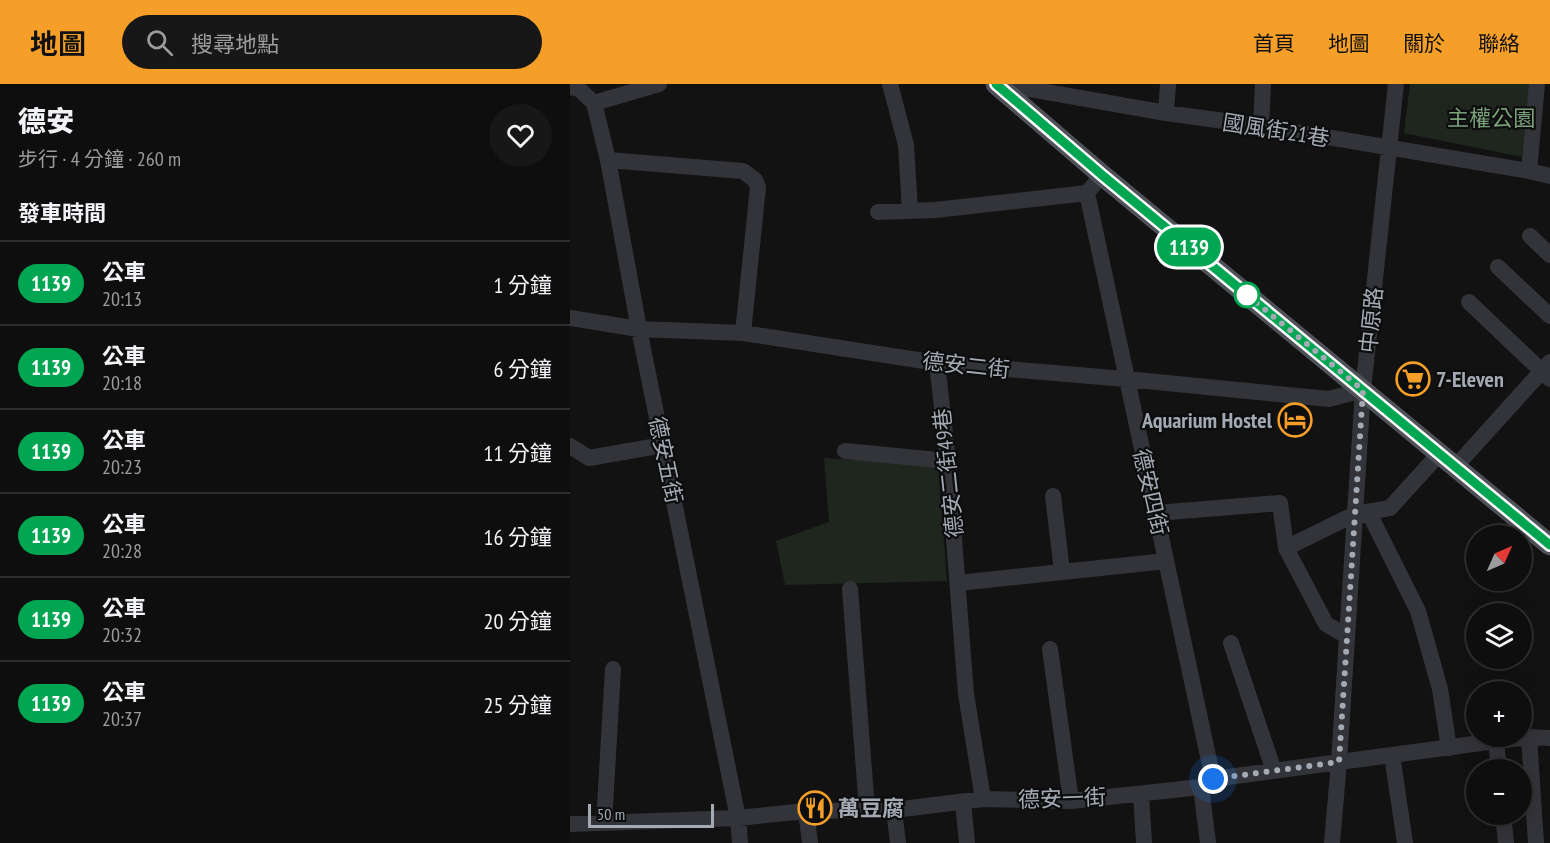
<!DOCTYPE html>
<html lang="zh-TW">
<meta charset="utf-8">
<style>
body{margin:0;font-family:"PT Sans Narrow","Noto Sans TC",sans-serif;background:#171717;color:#f1f3f6;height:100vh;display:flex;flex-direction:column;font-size:22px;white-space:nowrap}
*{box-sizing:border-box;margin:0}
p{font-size:20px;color:#9b9c9e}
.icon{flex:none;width:33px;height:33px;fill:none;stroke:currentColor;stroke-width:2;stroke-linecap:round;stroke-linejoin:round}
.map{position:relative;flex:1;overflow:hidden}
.panel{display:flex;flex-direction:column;background:#0e0e0e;width:570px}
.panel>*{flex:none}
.badge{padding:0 12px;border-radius:20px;font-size:21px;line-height:39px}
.needle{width:39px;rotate:45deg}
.fabs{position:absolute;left:896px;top:441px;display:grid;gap:12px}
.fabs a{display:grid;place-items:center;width:66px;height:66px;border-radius:50%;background:#0e0e0e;box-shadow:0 6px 24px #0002,0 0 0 2px #2e2e2e;font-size:30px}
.scale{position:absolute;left:18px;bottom:15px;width:126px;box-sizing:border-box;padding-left:6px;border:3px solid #a3aab4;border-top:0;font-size:16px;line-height:21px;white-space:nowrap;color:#a3aab4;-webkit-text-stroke:4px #0d0d0e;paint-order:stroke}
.you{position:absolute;width:30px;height:30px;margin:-15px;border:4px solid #fff;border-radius:50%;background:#1a73e8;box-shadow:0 0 0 9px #1a73e833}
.map>.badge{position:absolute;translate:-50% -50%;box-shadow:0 0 0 3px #fff}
h2{padding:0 18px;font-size:22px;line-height:54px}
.round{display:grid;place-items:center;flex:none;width:63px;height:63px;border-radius:32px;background:#171717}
.headline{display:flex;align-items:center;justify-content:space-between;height:102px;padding:0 18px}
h1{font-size:28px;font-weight:800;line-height:45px}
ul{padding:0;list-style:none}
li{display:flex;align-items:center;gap:18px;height:84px;padding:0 18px;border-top:2px solid #2e2e2e}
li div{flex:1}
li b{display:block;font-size:22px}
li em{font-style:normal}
li .badge{min-width:66px;font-weight:700;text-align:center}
header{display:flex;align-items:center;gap:36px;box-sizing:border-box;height:84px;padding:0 30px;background:#f59f28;color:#111}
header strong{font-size:28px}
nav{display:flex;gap:33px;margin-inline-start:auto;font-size:21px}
.search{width:420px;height:54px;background:#171717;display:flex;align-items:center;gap:15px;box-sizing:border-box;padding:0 21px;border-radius:33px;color:#9b9c9e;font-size:22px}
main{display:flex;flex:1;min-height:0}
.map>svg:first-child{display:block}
.green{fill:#1e261e}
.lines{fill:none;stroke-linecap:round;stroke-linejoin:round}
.minor{stroke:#333439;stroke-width:16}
.major{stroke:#4f5158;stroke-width:21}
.line-casing{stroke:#fff;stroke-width:14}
.line{stroke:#00a651;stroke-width:9}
.walk{stroke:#a3aab4;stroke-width:6;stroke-dasharray:0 10.8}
.stop-dot{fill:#fff;stroke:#00a651;stroke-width:3}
.labels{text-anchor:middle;stroke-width:4.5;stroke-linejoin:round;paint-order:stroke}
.park-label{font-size:22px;fill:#7aa079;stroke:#0d0d0e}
.street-label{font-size:22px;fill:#a3aab4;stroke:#0d0d0e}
.poi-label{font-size:22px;font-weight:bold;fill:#a3aab4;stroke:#0d0d0e;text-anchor:start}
</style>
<header>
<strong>地圖</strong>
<div class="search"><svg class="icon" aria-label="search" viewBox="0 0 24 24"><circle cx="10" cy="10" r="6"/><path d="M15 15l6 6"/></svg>搜尋地點</div>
<nav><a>首頁</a><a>地圖</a><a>關於</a><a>聯絡</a></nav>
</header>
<main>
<section class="panel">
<div class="headline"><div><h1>德安</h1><p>步行 · 4 分鐘 · 260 m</p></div><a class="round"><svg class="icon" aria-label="heart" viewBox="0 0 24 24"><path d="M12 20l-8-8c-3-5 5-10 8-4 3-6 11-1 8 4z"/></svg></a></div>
<h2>發車時間</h2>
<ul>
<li><span class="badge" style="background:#00a651;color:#fff">1139</span><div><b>公車</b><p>20:13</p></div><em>1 分鐘</em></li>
<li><span class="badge" style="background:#00a651;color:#fff">1139</span><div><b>公車</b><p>20:18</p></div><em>6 分鐘</em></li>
<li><span class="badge" style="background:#00a651;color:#fff">1139</span><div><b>公車</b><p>20:23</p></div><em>11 分鐘</em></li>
<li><span class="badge" style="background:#00a651;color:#fff">1139</span><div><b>公車</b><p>20:28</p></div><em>16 分鐘</em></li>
<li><span class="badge" style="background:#00a651;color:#fff">1139</span><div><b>公車</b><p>20:32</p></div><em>20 分鐘</em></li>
<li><span class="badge" style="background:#00a651;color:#fff">1139</span><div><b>公車</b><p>20:37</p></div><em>25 分鐘</em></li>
</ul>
</section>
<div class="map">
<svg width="980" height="759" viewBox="0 0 980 759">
<rect width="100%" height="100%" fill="#121213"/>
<path class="green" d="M 840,0 L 960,0 L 952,73 L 834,49 Z
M 254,374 L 368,381 L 377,497 L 215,501 L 206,457 L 259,438 Z"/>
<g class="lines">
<path class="minor" d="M 320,0 L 336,61 L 340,126
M 431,0 L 596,29 L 691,42 L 959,87 L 980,92
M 0,3 L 9,5 L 24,19 L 89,0
M 24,19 L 38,76 L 69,245 L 168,734 L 170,759
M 596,29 L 598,0
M 691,42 L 693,0
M 38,76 L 173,87 L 185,96 L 188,103 L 173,249
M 959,87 L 967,0
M 532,91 L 517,109 L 643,695
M 308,128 L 365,126 L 517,109
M 960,152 L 980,171
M 928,183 L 980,232
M 899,218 L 980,295
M 0,234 L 69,245 L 173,249 L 367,279 L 556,295 L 759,315 L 793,306
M 367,279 L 378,377 L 396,610 L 413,715
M 0,362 L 19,374 L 93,361
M 275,367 L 378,377
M 886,382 L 980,278
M 483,412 L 492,487
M 586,429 L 710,419 L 716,464 L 785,430 L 820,424 L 870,369
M 786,430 L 800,431 L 848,527 L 870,605 L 879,664
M 716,464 L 756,540 L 777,552
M 388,499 L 596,477
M 280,505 L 297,725
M 661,559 L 704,687
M 480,565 L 501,717
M 959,653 L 966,759
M 926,657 L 929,686
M 822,671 L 835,759
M 631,703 L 638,759
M 571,710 L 574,759
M 393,719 L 397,759
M 324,726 L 328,759
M 236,727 L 240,759
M 933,730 L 936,759
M 34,739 L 43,585
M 0,740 L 168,734 L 236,727 L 324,726 L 413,715 L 501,717 L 631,703 L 643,695 L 926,657 L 959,653 L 980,654
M 762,759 L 769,678 L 793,306 L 826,0"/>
<path class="major" d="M 426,0 L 532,91 L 980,461"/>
</g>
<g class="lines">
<defs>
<path id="line" d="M 426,0 L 532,91 L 980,461"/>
</defs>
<use href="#line" class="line-casing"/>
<use href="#line" class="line"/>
<path class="walk" d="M 643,695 L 769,678 L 793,306 L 671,206 L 677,211"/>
</g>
<defs>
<symbol id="supermarket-ring" viewBox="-11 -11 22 22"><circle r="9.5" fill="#0d0d0e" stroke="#f59f28" stroke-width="1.5"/><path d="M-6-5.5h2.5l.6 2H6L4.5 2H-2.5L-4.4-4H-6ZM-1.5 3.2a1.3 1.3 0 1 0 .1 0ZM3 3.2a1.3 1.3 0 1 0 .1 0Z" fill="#f59f28"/></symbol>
<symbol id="hotel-ring" viewBox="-11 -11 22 22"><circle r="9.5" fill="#0d0d0e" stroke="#f59f28" stroke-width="1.5"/><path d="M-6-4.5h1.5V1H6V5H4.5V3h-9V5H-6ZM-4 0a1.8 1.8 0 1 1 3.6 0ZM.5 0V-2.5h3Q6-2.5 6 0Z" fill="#f59f28"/></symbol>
<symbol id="restaurant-ring" viewBox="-11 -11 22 22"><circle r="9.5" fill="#0d0d0e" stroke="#f59f28" stroke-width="1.5"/><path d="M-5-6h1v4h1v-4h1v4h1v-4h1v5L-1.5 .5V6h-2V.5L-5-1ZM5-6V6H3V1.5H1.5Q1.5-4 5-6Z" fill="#f59f28"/></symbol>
</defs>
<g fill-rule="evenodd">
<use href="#supermarket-ring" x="824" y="276" width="38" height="38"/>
<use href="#hotel-ring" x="706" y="317" width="38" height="38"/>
<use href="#restaurant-ring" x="226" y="705" width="38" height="38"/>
</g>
<circle class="stop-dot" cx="677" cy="211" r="12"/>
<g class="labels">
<g class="park-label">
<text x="921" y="42">主權公園</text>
</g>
<g class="street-label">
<text transform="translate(706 46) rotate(9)" y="8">國風街21巷</text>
<text transform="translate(801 236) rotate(-84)" y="8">中原路</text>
<text transform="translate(396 281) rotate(6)" y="8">德安二街</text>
<text transform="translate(96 376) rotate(78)" y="8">德安五街</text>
<text transform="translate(378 389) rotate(-96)" y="8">德安二街49巷</text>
<text transform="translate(581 408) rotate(77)" y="8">德安四街</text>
<text transform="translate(492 714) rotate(-2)" y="8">德安一街</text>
</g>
<g class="poi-label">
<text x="866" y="303">7-Eleven</text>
<text x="702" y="344" text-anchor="end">Aquarium Hostel</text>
<text x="268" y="732">萬豆腐</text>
</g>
</g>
</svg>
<div class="fabs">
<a><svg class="needle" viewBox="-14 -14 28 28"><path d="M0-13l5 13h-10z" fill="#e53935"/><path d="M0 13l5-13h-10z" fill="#9b9c9e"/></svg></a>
<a><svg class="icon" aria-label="layers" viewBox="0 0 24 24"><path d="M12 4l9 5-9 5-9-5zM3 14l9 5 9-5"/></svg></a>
<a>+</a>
<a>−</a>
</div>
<div class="scale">50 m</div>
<div class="you" style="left:643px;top:695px"></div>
<b class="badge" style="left:619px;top:163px;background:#00a651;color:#fff">1139</b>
</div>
</main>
